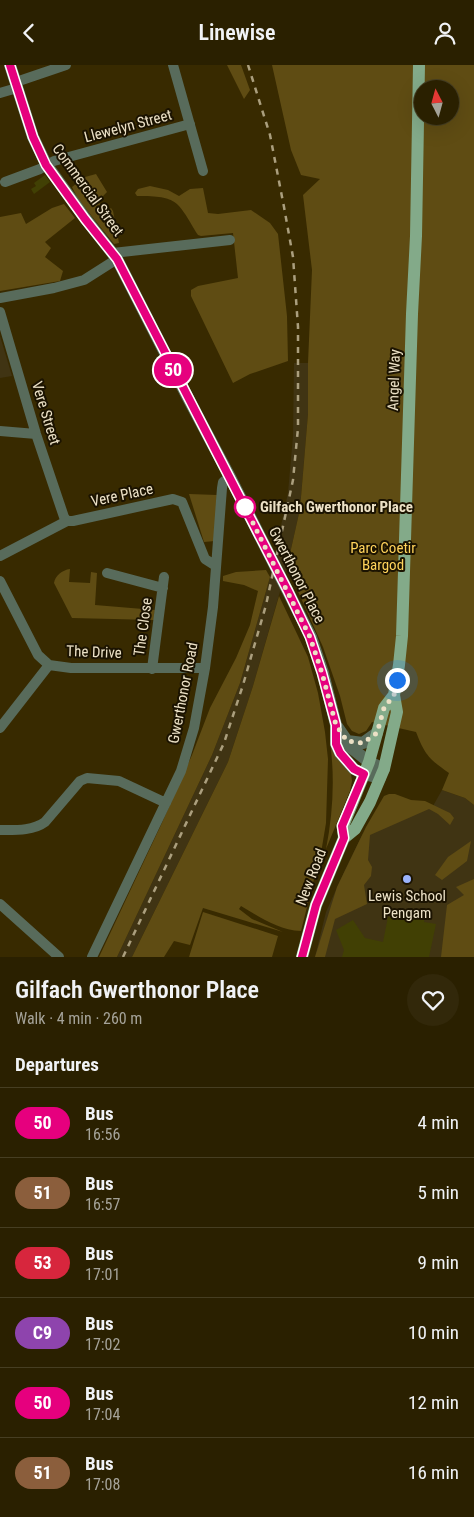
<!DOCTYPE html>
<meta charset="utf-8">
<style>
body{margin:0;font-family:"Roboto Condensed",sans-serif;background:#32280a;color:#f1f3f6;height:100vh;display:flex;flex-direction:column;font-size:19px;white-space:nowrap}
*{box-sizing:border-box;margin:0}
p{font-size:16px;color:#a5a399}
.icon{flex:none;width:28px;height:28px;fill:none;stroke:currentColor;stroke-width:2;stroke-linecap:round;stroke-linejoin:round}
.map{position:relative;height:892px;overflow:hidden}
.sheet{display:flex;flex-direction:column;background:#2a2000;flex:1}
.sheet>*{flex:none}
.badge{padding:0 10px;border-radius:16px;font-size:18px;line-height:32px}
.needle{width:32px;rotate:354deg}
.buttons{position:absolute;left:414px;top:15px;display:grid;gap:10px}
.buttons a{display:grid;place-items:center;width:45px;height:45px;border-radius:50%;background:#2a2000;box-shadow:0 5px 20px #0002,0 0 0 1px #463e22;font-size:25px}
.you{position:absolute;width:25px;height:25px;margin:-12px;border:4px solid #fff;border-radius:50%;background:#1a73e8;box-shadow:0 0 0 8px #1a73e833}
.map>.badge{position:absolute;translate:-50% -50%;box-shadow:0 0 0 2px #fff}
h2{padding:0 15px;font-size:19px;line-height:45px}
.round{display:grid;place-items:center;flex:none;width:52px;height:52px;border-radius:26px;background:#32280a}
.overview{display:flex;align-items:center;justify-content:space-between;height:85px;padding:0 15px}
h1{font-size:24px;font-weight:600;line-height:38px}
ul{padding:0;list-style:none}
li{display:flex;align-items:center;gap:15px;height:70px;padding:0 15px;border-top:1px solid #463e22}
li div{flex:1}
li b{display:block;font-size:19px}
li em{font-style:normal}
li .badge{min-width:55px;font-weight:700;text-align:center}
header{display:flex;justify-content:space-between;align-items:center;height:65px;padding:0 15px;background:#2a2000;font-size:22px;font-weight:600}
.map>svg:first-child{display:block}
.built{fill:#403413}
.green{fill:#5f4c13;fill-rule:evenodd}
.building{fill:#414004}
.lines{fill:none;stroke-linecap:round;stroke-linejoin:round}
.minor{stroke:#586b5b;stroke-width:10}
.tertiary{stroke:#586b5b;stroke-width:12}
.primary{stroke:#83aa89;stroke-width:12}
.rail{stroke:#ab9f7e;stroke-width:2.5;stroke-dasharray:6 6;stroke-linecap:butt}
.line-casing{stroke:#fff;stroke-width:11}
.line{stroke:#e6007e;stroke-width:8}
.walk{stroke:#ece1c6;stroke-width:5;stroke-dasharray:0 9}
.stop-dot{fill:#fff;stroke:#e6007e;stroke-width:2.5}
.poi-dot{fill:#9bb4fd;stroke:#1b1301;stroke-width:2}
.labels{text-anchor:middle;stroke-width:4;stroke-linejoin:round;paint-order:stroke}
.street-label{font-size:15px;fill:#ece1c6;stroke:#1b1301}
.stop-label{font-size:15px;font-weight:bold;fill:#ece1c6;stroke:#1b1301;text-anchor:start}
.park-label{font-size:15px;fill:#ffd35b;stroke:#1b1301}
.poi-label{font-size:15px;fill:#ece1c6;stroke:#1b1301}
</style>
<header><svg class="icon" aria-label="back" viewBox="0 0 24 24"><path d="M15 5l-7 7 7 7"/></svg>Linewise<svg class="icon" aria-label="person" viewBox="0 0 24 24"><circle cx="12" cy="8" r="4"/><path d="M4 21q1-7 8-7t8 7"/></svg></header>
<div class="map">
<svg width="474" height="892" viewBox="0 0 474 892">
<rect width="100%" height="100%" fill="#382a00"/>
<path class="built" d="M 0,271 L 12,311 L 0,313 Z
M 294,298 L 308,298 L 308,349 L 300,444 L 287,502 L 253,621 L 228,697 L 132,892 L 117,892 L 212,690 L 240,618 L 270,512 L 288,428 L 293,371 Z
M 442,725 L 465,733 L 474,740 L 474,892 L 315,892 L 326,847 L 344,807 L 363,768 L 433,741 Z"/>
<path class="green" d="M 227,0 L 241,0 L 250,25 L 244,34 Z
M 272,0 L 474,0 L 474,740 L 465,733 L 442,725 L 449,708 C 429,694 425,690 416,667 L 372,657 L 366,666 L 359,669 L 352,666 L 347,659 L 340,631 L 323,582 L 287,502 L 300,444 L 308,349 L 308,298 L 312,205 L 303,130 L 320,114 L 301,110 L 291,85 ZM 422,24 L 450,24 L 450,51 L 422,51 Z
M 96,109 L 107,127 L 98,136 L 106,147 L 111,143 L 113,146 L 119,178 L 114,179 L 78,134 L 72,122 L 85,112 Z
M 150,121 L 168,125 L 179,131 L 190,124 L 203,123 L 208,148 L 218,149 L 251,145 L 270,158 L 278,169 L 287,251 L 288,296 L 250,309 L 233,318 L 191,231 L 191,225 L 198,221 L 238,213 L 233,168 L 201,171 L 198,170 C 177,136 179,131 137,131 L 135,128 L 138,124 Z
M 64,139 L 75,153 L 45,177 L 51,183 L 45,192 L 63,206 L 60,216 L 0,226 L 0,152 L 21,148 L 26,159 L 52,143 Z
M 189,429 L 217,430 L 215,476 L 204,477 Z
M 70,504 L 69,517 L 90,518 L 91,507 L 97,508 L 95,540 L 155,545 L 154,555 L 72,553 L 54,518 C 55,511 62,505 70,504 Z
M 266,505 L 270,512 L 240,618 L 212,690 L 117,892 L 99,892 L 161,760 L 192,690 L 210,643 L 236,593 L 250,560 L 258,526 L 244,520 L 223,516 L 223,511 L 236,507 Z
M 279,531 L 308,592 L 318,628 L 325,667 L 328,694 L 326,758 L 322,782 L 301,866 C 278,865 260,852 241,841 L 239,844 L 252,854 L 283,867 L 203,843 L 190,880 L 174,876 L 164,892 L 132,892 L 228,697 L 253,621 Z
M 330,677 L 338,693 L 351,709 L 352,716 L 350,726 L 326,784 C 333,749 335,712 330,677 Z
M 389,729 L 395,729 L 411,735 L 425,736 L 450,748 L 454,753 L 450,760 L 438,749 L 429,744 L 370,770 L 368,795 L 372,802 L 371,811 L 364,820 L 367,839 L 335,854 L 325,892 L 315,892 L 337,822 L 366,762 L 384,731 Z
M 471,776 L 467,796 L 442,815 L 435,810 L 448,792 Z
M 474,814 L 474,892 L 441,892 L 447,840 L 464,830 L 456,822 Z
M 203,847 L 278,871 L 272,892 L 189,892 Z"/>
<path class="building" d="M 45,110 L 50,117 L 34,129 L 31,124 L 36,121 L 34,118 Z
M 396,845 L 425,851 L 424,857 L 436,859 L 429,892 L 342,892 L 344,885 L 336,865 L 353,855 L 365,873 L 383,877 L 388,852 L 394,853 Z"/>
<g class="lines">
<path class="minor" d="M 173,0 L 203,106
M 16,17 L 66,0
M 0,28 L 17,23
M 5,117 L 40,104 L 54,96 L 190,59
M 113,188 L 230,175
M 0,233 L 54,223 L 84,215 L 117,194
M 0,247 L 36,369 L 64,452 L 67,456
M 0,366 L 36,369
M 0,491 L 67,456 L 73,456 L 173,434 L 182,437 L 205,494 L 216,501
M 107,508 L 163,523
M 0,516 L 38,590 L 49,600 L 71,603 L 205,603
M 152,604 L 164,512
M 0,663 L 49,600
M 0,765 C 15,765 33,766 45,757 L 80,716 L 87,713 L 119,716 L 166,738
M 0,839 L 59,892
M 92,892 L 181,706 L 194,663 L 205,603 L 213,542 L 222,423 L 223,417 L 230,412"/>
<path class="tertiary" d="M 10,0 L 33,72 L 46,99 L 85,153 L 117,194 L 188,333 L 230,412 L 311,572 L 323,608 L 336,660 L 336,679 L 340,688 L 354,704 L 364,709 L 380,713
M 336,660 L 347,676 L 349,681 L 369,697 L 384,704
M 347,676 L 363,678 L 377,668"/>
<path class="primary" d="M 344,773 L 355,764 L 370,737 L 384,704 L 397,647 L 394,630 L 399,600 L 402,571 L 412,249 L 416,171 L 419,0
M 302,892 L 316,840 L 344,773 L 343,761 L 369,697 L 384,643 L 394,630"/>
<path class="rail" d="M 123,892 L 224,678 L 243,620 L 266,540 L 293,415 L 298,363 L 298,262 L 293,192 L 284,142 L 270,70 L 248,0"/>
</g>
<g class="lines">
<defs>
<path id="line" d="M 10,0 L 33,72 L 46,100 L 85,154 L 117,194 L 288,526 L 310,572 L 322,608 L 336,660 L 336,679 L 340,688 L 354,704 L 364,709 L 342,761 L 344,773 L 316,840 L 302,892"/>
</defs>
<use href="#line" class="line-casing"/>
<use href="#line" class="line"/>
<path class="walk" d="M 245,442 L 310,572 L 322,608 L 336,660 L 347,676 L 363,678 L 377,668 L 384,643 L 394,630 L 397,615"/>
</g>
<circle class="stop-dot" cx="245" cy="442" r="10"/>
<circle class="poi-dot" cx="407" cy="814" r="5"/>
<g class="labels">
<g class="street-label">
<text transform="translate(128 61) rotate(-15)" y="5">Llewelyn Street</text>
<text transform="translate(88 125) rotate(54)" y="5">Commercial Street</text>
<text transform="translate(394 315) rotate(-88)" y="5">Angel Way</text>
<text transform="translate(46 348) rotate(73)" y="5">Vere Street</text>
<text transform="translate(122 430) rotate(-12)" y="5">Vere Place</text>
<text transform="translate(297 510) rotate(63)" y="5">Gwerthonor Place</text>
<text transform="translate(143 562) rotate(-82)" y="5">The Close</text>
<text transform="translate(94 587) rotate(2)" y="5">The Drive</text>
<text transform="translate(183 628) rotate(-79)" y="5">Gwerthonor Road</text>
<text transform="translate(311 812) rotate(-69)" y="5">New Road</text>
</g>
<g class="stop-label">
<text x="260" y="447">Gilfach Gwerthonor Place</text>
</g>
<g class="park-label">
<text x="383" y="488">Parc Coetir<tspan x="383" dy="17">Bargod</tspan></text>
</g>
<g class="poi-label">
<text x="407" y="836">Lewis School<tspan x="407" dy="17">Pengam</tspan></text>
</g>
</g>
</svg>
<div class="buttons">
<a><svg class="needle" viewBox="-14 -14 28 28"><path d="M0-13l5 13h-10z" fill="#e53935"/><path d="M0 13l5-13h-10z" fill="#a5a399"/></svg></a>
</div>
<div class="you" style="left:397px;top:615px"></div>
<b class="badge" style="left:173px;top:305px;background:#e6007e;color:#fff">50</b>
</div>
<section class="sheet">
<div class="overview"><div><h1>Gilfach Gwerthonor Place</h1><p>Walk · 4 min · 260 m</p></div><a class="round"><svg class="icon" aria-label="heart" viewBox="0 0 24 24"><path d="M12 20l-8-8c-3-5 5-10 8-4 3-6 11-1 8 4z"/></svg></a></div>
<h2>Departures</h2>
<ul>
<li><span class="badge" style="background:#e6007e;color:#fff">50</span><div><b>Bus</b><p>16:56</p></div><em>4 min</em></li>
<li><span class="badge" style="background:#8b5e3c;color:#fff">51</span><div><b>Bus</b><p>16:57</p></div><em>5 min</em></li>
<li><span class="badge" style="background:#d7263d;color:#fff">53</span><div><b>Bus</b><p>17:01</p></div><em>9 min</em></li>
<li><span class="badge" style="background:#8e44ad;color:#fff">C9</span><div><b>Bus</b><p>17:02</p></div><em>10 min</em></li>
<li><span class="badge" style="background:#e6007e;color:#fff">50</span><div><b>Bus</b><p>17:04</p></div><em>12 min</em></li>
<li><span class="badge" style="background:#8b5e3c;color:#fff">51</span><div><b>Bus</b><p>17:08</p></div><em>16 min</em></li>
</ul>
</section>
